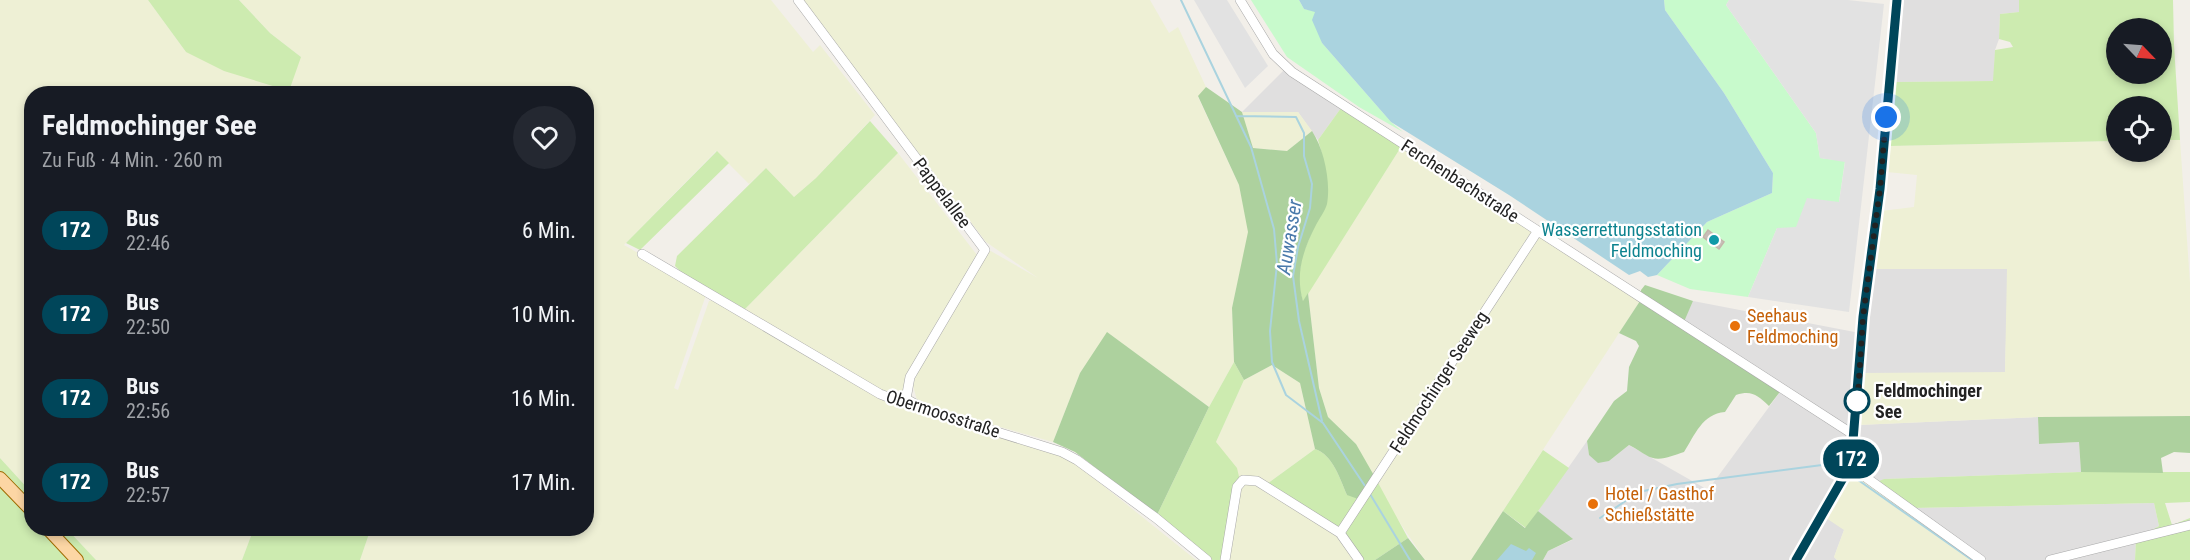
<!DOCTYPE html>
<html lang="de">
<meta charset="utf-8">
<style>
body{margin:0;font-family:"Roboto Condensed",sans-serif;background:#242831;color:#f1f3f6;height:100vh;display:flex;flex-direction:column;font-size:22px;white-space:nowrap}
*{box-sizing:border-box;margin:0}
p{font-size:20px;color:#9ea1a6}
.icon{flex:none;width:33px;height:33px;fill:none;stroke:currentColor;stroke-width:2;stroke-linecap:round;stroke-linejoin:round}
.map{position:relative;flex:1;overflow:hidden}
.sheet{position:absolute;left:24px;top:86px;width:570px;height:450px;display:flex;flex-direction:column;background:#171b24;border-radius:24px;box-shadow:0 3px 9px #0003}
.sheet>*{flex:none}
.badge{padding:0 12px;border-radius:20px;font-size:21px;line-height:39px}
.needle{width:39px;rotate:115deg}
.fabs{position:absolute;left:2106px;top:18px;display:grid;gap:12px}
.fabs a{display:grid;place-items:center;width:66px;height:66px;border-radius:50%;background:#171b24;box-shadow:0 3px 9px #0003;font-size:30px}
.you{position:absolute;width:30px;height:30px;margin:-15px;border:4px solid #fff;border-radius:50%;background:#1a73e8;box-shadow:0 0 0 9px #1a73e833}
.map>.badge{position:absolute;translate:-50% -50%;box-shadow:0 0 0 3px #fff}
.round{display:grid;place-items:center;flex:none;width:63px;height:63px;border-radius:32px;background:#242831}
.headline{display:flex;align-items:center;justify-content:space-between;height:102px;padding:0 18px}
h1{font-size:28px;font-weight:700;line-height:45px}
ul{padding:0;list-style:none}
li{display:flex;align-items:center;gap:18px;height:84px;padding:0 18px}
li div{flex:1}
li b{display:block;font-size:22px}
li em{font-style:normal}
li .badge{min-width:66px;font-weight:700;text-align:center}
.map>svg:first-child{display:block}
.residential{fill:#e0dfdf}
.farmland{fill:#eef0d5}
.grass{fill:#cdebb0;fill-rule:evenodd}
.forest{fill:#add19e}
.park{fill:#c8facc}
.parking{fill:#e2e2e2}
.water{fill:#aad3df}
.lines{fill:none;stroke-linecap:round;stroke-linejoin:round}
.stream{stroke:#aad3df;stroke-width:2}
.building{fill:#c7bfb8;stroke:#c4b6ab;stroke-width:1.5}
.minor-casing{stroke:#a9a9a9;stroke-width:10}
.major-casing{stroke:#a06b00;stroke-width:14}
.minor{stroke:#fff;stroke-width:9}
.major{stroke:#fcd6a4;stroke-width:12}
.line-casing{stroke:#fff;stroke-width:14}
.line{stroke:#00465a;stroke-width:9}
.walk{stroke:#222;stroke-width:6;stroke-dasharray:0 10.8}
.culture-dot{fill:#0f9aa8;stroke:#fff;stroke-width:2}
.food-dot{fill:#e8710a;stroke:#fff;stroke-width:2}
.stop-dot{fill:#fff;stroke:#00465a;stroke-width:3}
.labels{text-anchor:middle;stroke-width:4.5;stroke-linejoin:round;paint-order:stroke}
.street-label{font-size:18px;fill:#222;stroke:#fff}
.culture-label{font-size:18px;fill:#0d838f;stroke:#fff;text-anchor:end}
.food-label{font-size:18px;fill:#c56008;stroke:#fff;text-anchor:start}
.stop-label{font-size:18px;font-weight:bold;fill:#222;stroke:#fff;text-anchor:start}
.water-label{font-size:20px;font-style:italic;fill:#4a7aab;stroke:#fff}
</style>
<div class="map">
<svg width="2190" height="560" viewBox="0 0 2190 560">
<rect width="100%" height="100%" fill="#f2efe9"/>
<path class="residential" d="M 1904,0 L 2019,0 L 2019,12 L 2000,14 L 1999,39 L 1995,50 L 1994,81 L 1894,82 Z
M 1284,70 L 1341,108 L 1318,140 L 1298,112 L 1242,112 Z
M 1875,269 L 2008,269 L 2005,373 L 1863,373 L 1858,425 L 2038,417 L 2039,444 L 2079,442 L 2081,472 L 1884,479 L 1844,530 L 1834,557 L 1837,560 L 1543,560 L 1548,551 L 1572,540 L 1538,511 L 1587,441 L 1589,455 L 1609,461 L 1629,445 L 1708,490 L 1783,388 L 1682,324 L 1693,301 L 1865,334 Z
M 2154,503 L 2159,526 L 2136,539 L 2135,560 L 1981,560 L 1913,508 Z"/>
<path class="farmland" d="M 0,0 L 148,0 L 186,52 L 301,57 L 270,33 L 239,0 L 771,0 L 813,52 L 820,45 L 875,115 L 816,178 L 794,197 L 766,168 L 749,184 L 716,151 L 624,245 L 707,292 L 674,388 L 678,390 L 709,301 L 718,299 L 742,312 L 898,153 L 977,255 L 900,402 L 1070,459 L 1196,560 L 360,560 L 371,528 L 586,528 L 586,93 L 32,93 L 31,492 L 0,458 Z
M 802,0 L 1150,0 L 1169,33 L 1178,27 L 1206,87 L 1198,97 L 1239,185 L 1249,232 L 1232,308 L 1234,362 L 1209,407 L 1108,333 L 1080,373 L 1053,442 L 926,406 L 917,400 L 913,386 L 916,374 L 989,250 L 1038,278 L 986,242 Z
M 1242,112 L 1298,112 L 1312,131 L 1287,151 L 1253,148 Z
M 2162,140 L 2180,140 L 2190,283 L 2190,416 L 2038,417 L 1858,425 L 1863,373 L 2005,372 L 2007,269 L 1875,269 L 1881,211 L 1914,207 L 1917,175 L 1887,172 L 1890,146 L 2116,141 L 2116,152 L 2162,152 Z
M 1401,147 L 1640,301 L 1471,560 L 1425,560 L 1388,505 L 1356,444 L 1328,417 L 1319,388 L 1308,293 Z
M 1272,365 L 1300,383 L 1315,449 L 1267,484 L 1341,532 L 1360,560 L 1228,560 L 1216,442 L 1244,380 Z
M 1851,466 L 1981,560 L 1837,560 L 1834,557 L 1844,530 L 1823,516 Z
M 66,528 L 254,528 L 242,560 L 96,560 Z"/>
<path class="grass" d="M 148,0 L 239,0 L 270,33 L 301,57 L 289,91 L 224,71 L 186,52 Z
M 2019,0 L 2173,0 L 2174,45 L 2180,140 L 2162,140 L 2162,106 L 2116,106 L 2116,141 L 1890,146 L 1894,82 L 1993,81 L 1995,50 L 2013,47 L 2010,42 L 1999,39 L 2000,14 L 2019,12 ZM 2116,28 L 2162,28 L 2162,74 L 2116,74 Z
M 1341,108 L 1401,147 L 1303,302 L 1298,284 L 1302,256 L 1311,234 L 1322,154 L 1318,140 Z
M 870,121 L 898,153 L 745,309 L 681,272 L 675,266 L 677,256 L 766,168 L 794,197 L 816,178 Z
M 717,151 L 729,163 L 640,250 L 626,243 Z
M 1234,362 L 1244,380 L 1216,442 L 1237,468 L 1240,481 L 1222,560 L 1212,560 L 1157,515 L 1209,407 Z
M 1315,449 C 1333,455 1340,479 1347,495 L 1376,479 L 1408,538 L 1375,560 L 1360,560 L 1341,532 L 1267,484 Z
M 1543,450 L 1569,468 L 1526,528 L 1503,511 Z
M 0,458 L 31,492 L 32,528 L 66,528 L 96,560 L 0,560 Z
M 2081,472 L 2190,472 L 2190,502 L 2165,503 L 2172,525 L 2190,518 L 2190,560 L 2135,560 L 2136,539 L 2159,526 L 2154,503 L 1913,508 L 1877,482 L 1884,479 Z
M 254,528 L 371,528 L 360,560 L 242,560 Z"/>
<path class="forest" d="M 1206,87 L 1242,112 L 1253,148 L 1287,151 L 1312,131 C 1324,149 1331,182 1327,204 C 1325,211 1319,219 1316,225 C 1303,250 1295,274 1303,301 L 1308,293 L 1319,388 L 1328,417 L 1356,444 L 1376,479 L 1361,500 L 1347,495 C 1340,479 1333,455 1315,449 L 1300,383 L 1272,365 L 1244,380 L 1234,362 L 1232,308 L 1248,232 L 1239,185 L 1198,96 Z
M 1645,285 L 1693,301 L 1683,324 L 1783,388 L 1769,406 C 1757,395 1752,390 1736,395 L 1725,412 C 1702,414 1695,435 1684,452 C 1671,456 1658,463 1646,455 C 1640,452 1636,448 1629,445 L 1609,461 L 1598,463 L 1589,455 L 1587,441 L 1614,401 L 1627,391 L 1629,367 L 1639,346 L 1636,341 L 1619,333 L 1640,301 L 1641,290 Z
M 1107,332 L 1209,407 L 1157,515 L 1075,452 L 1053,442 L 1080,373 Z
M 2190,416 L 2190,453 L 2174,452 L 2161,458 L 2163,473 L 2081,472 L 2079,442 L 2039,444 L 2038,417 Z
M 1503,511 L 1525,528 L 1538,511 L 1573,539 L 1548,551 L 1543,560 L 1471,560 Z
M 1408,538 L 1425,560 L 1375,560 Z"/>
<path class="park" d="M 1251,0 L 1299,0 L 1304,9 L 1315,11 L 1322,43 L 1391,122 L 1403,132 L 1359,107 L 1287,57 Z
M 1664,0 L 1729,0 L 1726,5 L 1816,133 L 1820,158 L 1845,161 L 1839,202 L 1796,228 L 1777,228 L 1748,297 L 1690,289 L 1657,275 L 1707,222 L 1772,193 L 1773,173 L 1724,93 L 1665,10 Z"/>
<path class="parking" d="M 1194,0 L 1227,0 L 1268,66 L 1245,88 Z
M 1729,0 L 1848,0 L 1884,4 L 1849,312 L 1748,297 L 1777,228 L 1796,227 L 1807,198 L 1839,202 L 1845,162 L 1820,158 L 1816,133 L 1726,5 Z"/>
<path class="water" d="M 1299,0 L 1664,0 L 1665,10 L 1724,93 L 1773,173 L 1772,193 L 1707,222 L 1657,275 L 1648,277 L 1640,271 L 1629,275 L 1509,195 L 1391,122 L 1322,43 L 1312,20 L 1315,12 L 1304,9 Z
M 1511,544 L 1526,551 L 1529,548 L 1536,553 L 1532,560 L 1497,560 Z"/>
<g class="lines">
<path class="stream" d="M 1181,0 L 1251,147 L 1274,229 L 1277,264 L 1270,331 L 1272,362 L 1286,395 L 1323,423 L 1367,489
M 1236,116 L 1296,117 L 1304,133 L 1304,156 L 1312,184 L 1310,208 L 1298,247 L 1293,276 L 1299,321 L 1322,421
M 1851,475 L 1972,560
M 1370,494 L 1410,560
M 1600,518 L 1639,492 L 1677,484 L 1822,465 L 1839,467"/>
</g>
<path class="building" d="M 1708,230 L 1724,242 L 1719,249 L 1703,237 Z"/>
<g class="lines">
<defs>
<path id="minor" d="M 798,0 L 985,250 L 910,377 L 906,399
M 1240,0 L 1273,54 L 1292,72 L 1854,435
M 642,254 L 880,394 L 893,399 L 906,399 L 926,410 L 1062,452 L 1077,460 L 1156,518 L 1207,560
M 1850,466 L 1981,560
M 1340,533 L 1537,232
M 1225,560 L 1237,487 L 1243,480 L 1257,481 L 1340,533 L 1359,560
M 1796,560 L 1850,466 L 1852,453 L 1863,317 L 1880,189 L 1897,0
M 2050,560 L 2190,525"/>
<path id="major" d="M 0,478 L 32,511
M 47,528 L 77,560"/>
</defs>
<use href="#minor" class="minor-casing"/>
<use href="#major" class="major-casing"/>
<use href="#minor" class="minor"/>
<use href="#major" class="major"/>
</g>
<g class="lines">
<defs>
<path id="line" d="M 1796,560 L 1850,466 L 1852,453 L 1863,317 L 1880,189 L 1897,0"/>
</defs>
<use href="#line" class="line-casing"/>
<use href="#line" class="line"/>
<path class="walk" d="M 1857,401 L 1857,410 L 1863,317 L 1880,189 L 1886,117"/>
</g>
<circle class="culture-dot" cx="1714" cy="240" r="6"/>
<g class="food-dot">
<circle cx="1735" cy="326" r="6"/>
<circle cx="1593" cy="504" r="6"/>
</g>
<circle class="stop-dot" cx="1857" cy="401" r="12"/>
<g class="labels">
<g class="street-label">
<text transform="translate(1460 181) rotate(33)" y="6">Ferchenbachstraße</text>
<text transform="translate(942 193) rotate(53)" y="6">Pappelallee</text>
<text transform="translate(1439 382) rotate(-57)" y="6">Feldmochinger Seeweg</text>
<text transform="translate(943 414) rotate(18)" y="6">Obermoosstraße</text>
</g>
<g class="culture-label">
<text x="1702" y="236">Wasserrettungsstation<tspan x="1702" dy="21">Feldmoching</tspan></text>
</g>
<g class="food-label">
<text x="1747" y="322">Seehaus<tspan x="1747" dy="21">Feldmoching</tspan></text>
<text x="1605" y="500">Hotel / Gasthof<tspan x="1605" dy="21">Schießstätte</tspan></text>
</g>
<g class="stop-label">
<text x="1875" y="397">Feldmochinger<tspan x="1875" dy="21">See</tspan></text>
</g>
<g class="water-label">
<text transform="translate(1289 237) rotate(-81)" y="7">Auwasser</text>
</g>
</g>
</svg>
<div class="fabs">
<a><svg class="needle" viewBox="-14 -14 28 28"><path d="M0-13l5 13h-10z" fill="#e53935"/><path d="M0 13l5-13h-10z" fill="#9ea1a6"/></svg></a>
<a><svg class="icon" aria-label="locate" viewBox="0 0 24 24"><circle cx="12" cy="12" r="6"/><path d="M12 2v4M12 18v4M2 12h4M18 12h4"/></svg></a>
</div>
<div class="you" style="left:1886px;top:117px"></div>
<b class="badge" style="left:1851px;top:459px;background:#00465a;color:#fff">172</b>
<section class="sheet">
<div class="headline"><div><h1>Feldmochinger See</h1><p>Zu Fuß · 4 Min. · 260 m</p></div><a class="round"><svg class="icon" aria-label="heart" viewBox="0 0 24 24"><path d="M12 20l-8-8c-3-5 5-10 8-4 3-6 11-1 8 4z"/></svg></a></div>
<ul>
<li><span class="badge" style="background:#00465a;color:#fff">172</span><div><b>Bus</b><p>22:46</p></div><em>6 Min.</em></li>
<li><span class="badge" style="background:#00465a;color:#fff">172</span><div><b>Bus</b><p>22:50</p></div><em>10 Min.</em></li>
<li><span class="badge" style="background:#00465a;color:#fff">172</span><div><b>Bus</b><p>22:56</p></div><em>16 Min.</em></li>
<li><span class="badge" style="background:#00465a;color:#fff">172</span><div><b>Bus</b><p>22:57</p></div><em>17 Min.</em></li>
</ul>
</section>
</div>
